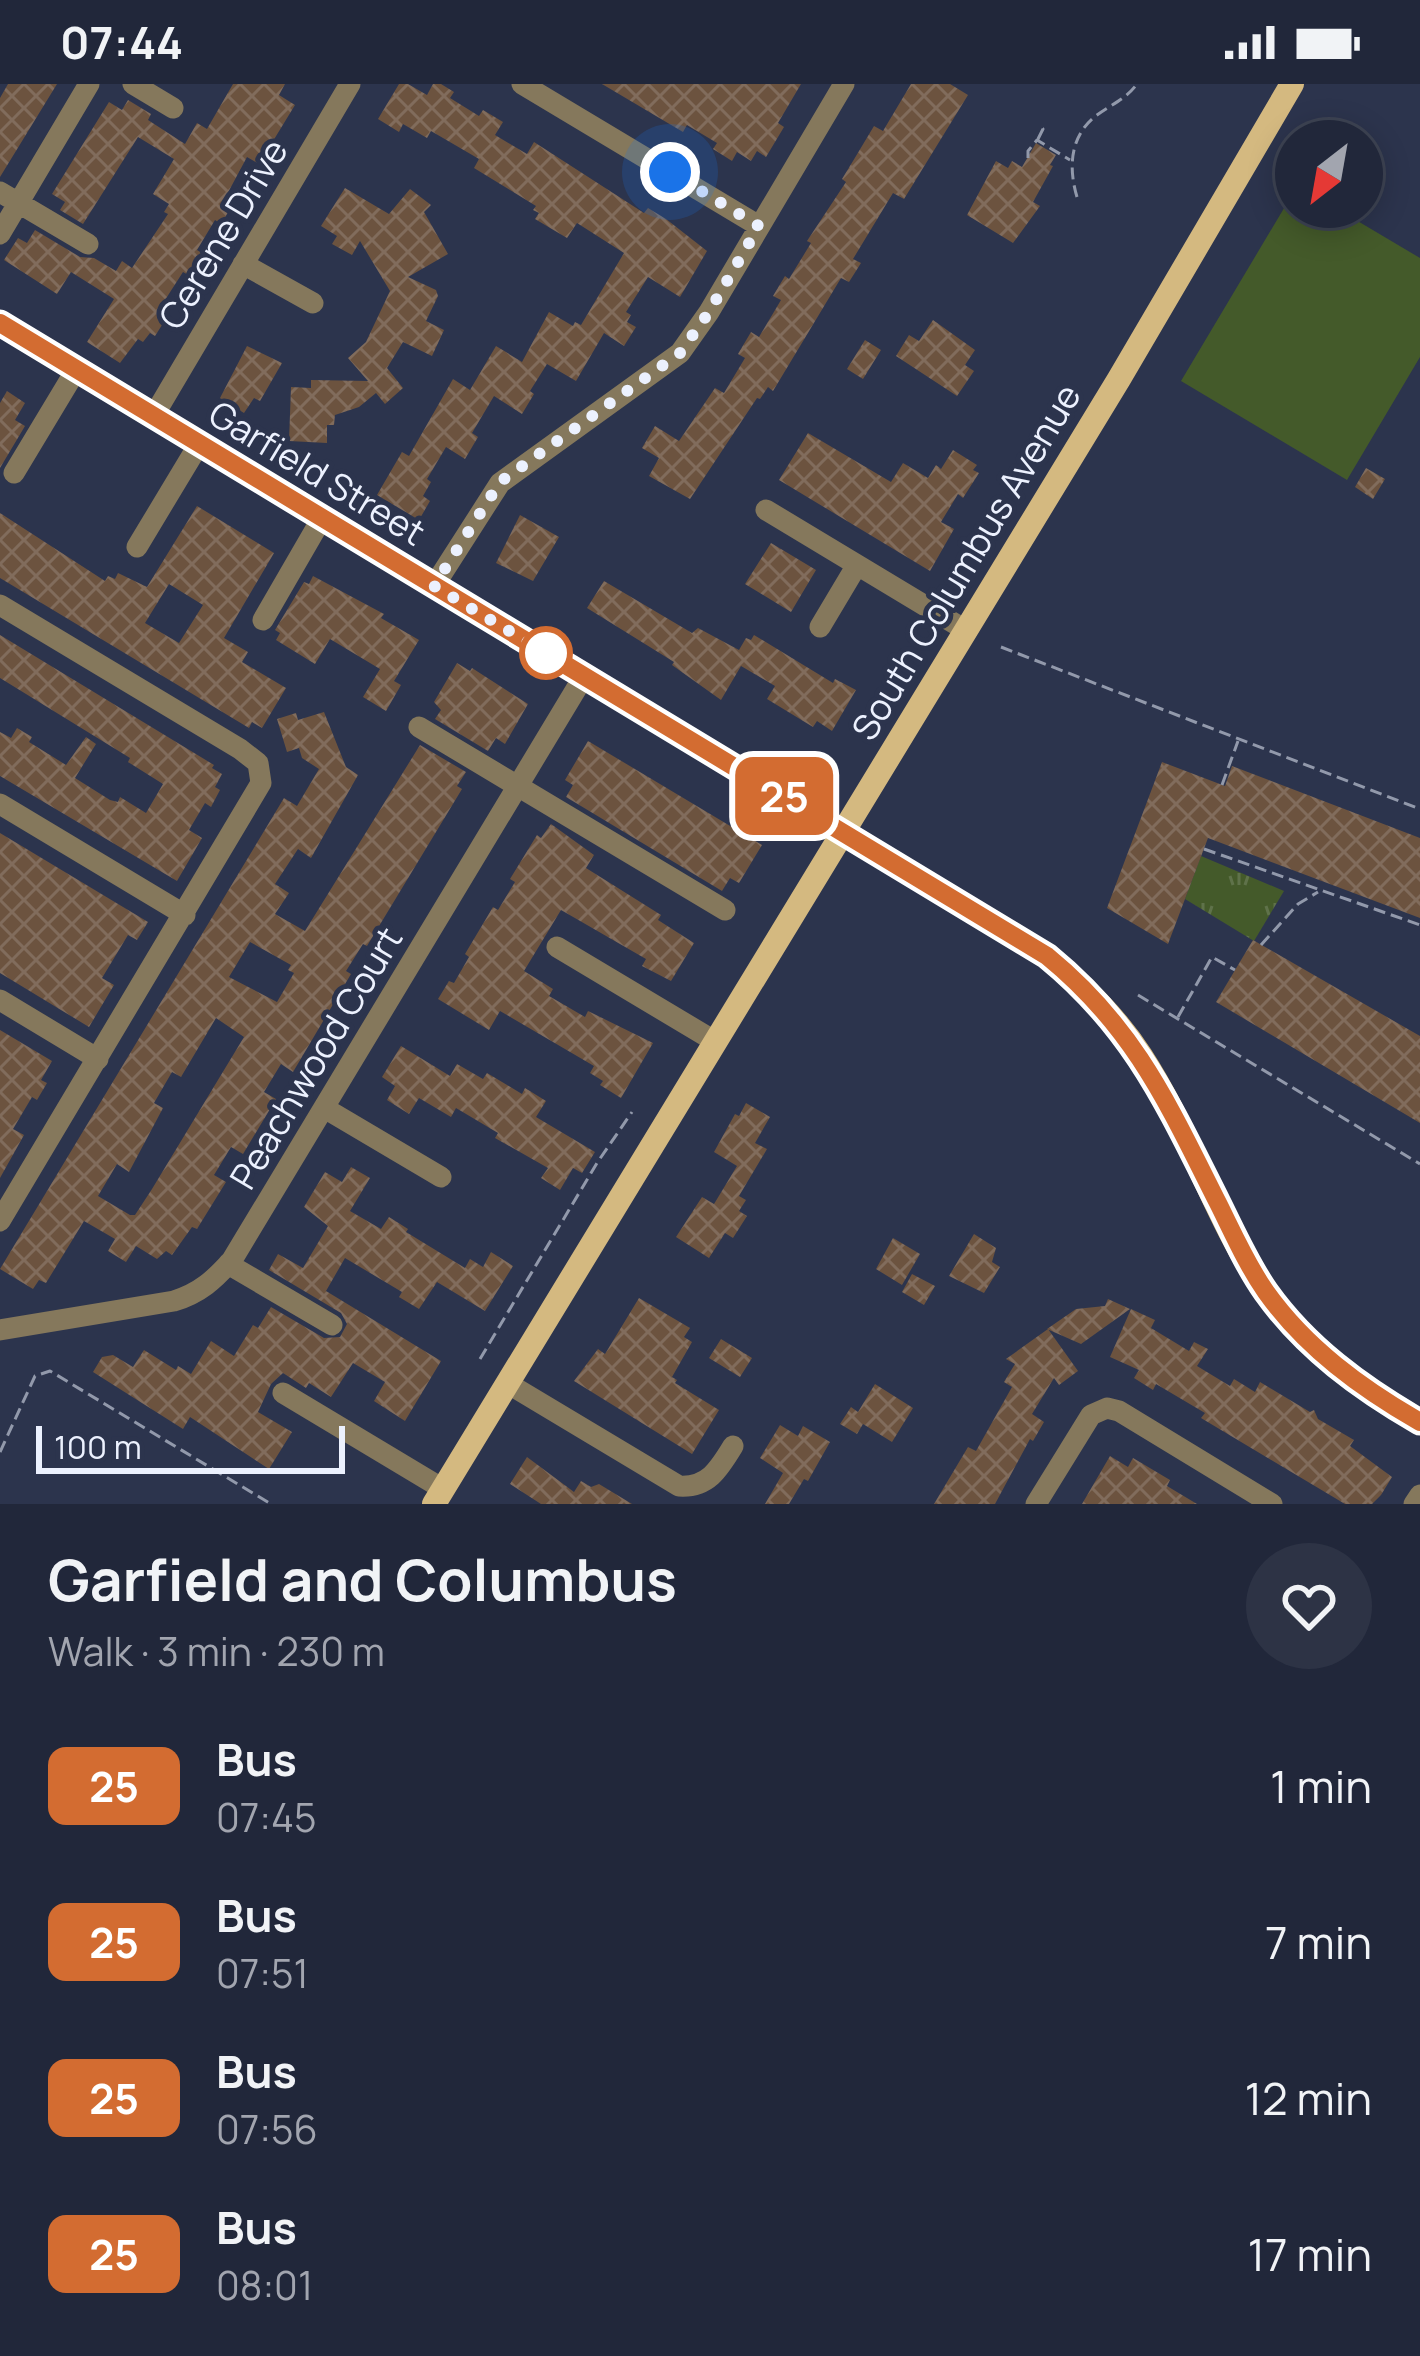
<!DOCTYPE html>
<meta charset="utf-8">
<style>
body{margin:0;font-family:Manrope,sans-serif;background:#2d3345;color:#f1f3f6;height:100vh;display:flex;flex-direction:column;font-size:45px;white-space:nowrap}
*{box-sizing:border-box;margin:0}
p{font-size:39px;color:#a2a5af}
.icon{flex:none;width:66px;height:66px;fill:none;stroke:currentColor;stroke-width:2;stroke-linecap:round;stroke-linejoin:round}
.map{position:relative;height:1420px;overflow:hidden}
.drawer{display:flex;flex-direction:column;background:#21273a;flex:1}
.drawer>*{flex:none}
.badge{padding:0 24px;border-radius:18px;font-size:42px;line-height:78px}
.needle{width:78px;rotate:211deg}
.tools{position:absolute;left:1275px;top:36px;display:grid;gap:24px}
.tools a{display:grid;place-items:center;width:108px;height:108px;border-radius:50%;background:#21273a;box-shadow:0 6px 30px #0003,0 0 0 3px #3e4454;font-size:60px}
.scale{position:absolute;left:36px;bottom:30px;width:309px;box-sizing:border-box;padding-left:12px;border:6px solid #ecf1fe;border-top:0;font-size:33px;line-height:42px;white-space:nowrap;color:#ecf1fe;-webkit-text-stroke:9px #2c344d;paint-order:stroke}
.you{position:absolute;width:60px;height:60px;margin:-30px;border:9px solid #fff;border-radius:50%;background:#1a73e8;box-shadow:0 0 0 18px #1a73e833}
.map>.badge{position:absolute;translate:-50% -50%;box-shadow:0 0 0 6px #fff}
.round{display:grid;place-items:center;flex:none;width:126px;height:126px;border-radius:63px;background:#2d3345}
.head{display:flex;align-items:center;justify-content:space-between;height:204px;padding:0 48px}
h1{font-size:57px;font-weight:700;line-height:90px}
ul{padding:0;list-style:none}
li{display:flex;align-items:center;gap:36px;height:156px;padding:0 48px}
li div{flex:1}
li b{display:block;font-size:45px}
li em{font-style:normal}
li .badge{min-width:132px;font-weight:700;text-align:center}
.status{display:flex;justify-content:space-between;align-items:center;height:84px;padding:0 60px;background:#21273a;direction:ltr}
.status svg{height:33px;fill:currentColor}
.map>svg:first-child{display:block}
.grass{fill:url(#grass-tufts)}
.garden{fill:#445a2a}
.building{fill:url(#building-cross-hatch);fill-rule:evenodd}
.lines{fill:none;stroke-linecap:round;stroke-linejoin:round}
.path{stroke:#9299ab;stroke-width:3;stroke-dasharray:12 6;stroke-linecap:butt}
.minor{stroke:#85785c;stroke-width:21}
.major{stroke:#d4b980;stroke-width:24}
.line-casing{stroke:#fff;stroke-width:27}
.line{stroke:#d36c31;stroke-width:18}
.walk{stroke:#ecf1fe;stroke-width:12;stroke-dasharray:0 21.6}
.stop-dot{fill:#fff;stroke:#d36c31;stroke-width:6}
.labels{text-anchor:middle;stroke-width:10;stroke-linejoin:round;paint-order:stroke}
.street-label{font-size:36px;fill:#ecf1fe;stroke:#2c344d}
</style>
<div class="status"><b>07:44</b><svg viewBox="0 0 49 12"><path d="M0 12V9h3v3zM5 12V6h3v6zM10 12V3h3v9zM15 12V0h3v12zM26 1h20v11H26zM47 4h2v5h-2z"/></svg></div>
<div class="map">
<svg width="1420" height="1420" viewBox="0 0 1420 1420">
<defs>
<pattern id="grass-tufts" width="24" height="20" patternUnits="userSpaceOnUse" patternTransform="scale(3)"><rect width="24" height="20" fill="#445a2a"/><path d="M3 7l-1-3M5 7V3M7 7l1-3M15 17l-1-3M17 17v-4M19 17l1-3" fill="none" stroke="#5f724a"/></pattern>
<pattern id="building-cross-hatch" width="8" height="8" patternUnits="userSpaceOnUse" patternTransform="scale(3)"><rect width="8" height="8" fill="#6c533f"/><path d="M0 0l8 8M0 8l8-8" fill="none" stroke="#816c5c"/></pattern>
</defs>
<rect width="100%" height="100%" fill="#2c344d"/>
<path class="grass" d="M 1201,772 L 1284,807 L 1254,857 L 1185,815 Z"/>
<path class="garden" d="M 1296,104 L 1296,123 L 1334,123 L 1420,174 L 1420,273 L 1347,396 L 1181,297 Z"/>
<path class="building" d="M 8,0 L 57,0 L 0,93 L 0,14 Z
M 233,0 L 285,0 L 279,11 L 295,21 L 259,80 L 247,73 L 224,116 L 233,120 L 221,140 L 215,136 L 197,166 L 205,171 L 192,193 L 183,188 L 165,216 L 169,219 L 164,227 L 169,230 L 155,252 L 150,249 L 143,258 L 138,255 L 120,279 L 87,258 L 114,215 L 71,188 L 57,210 L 4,176 L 18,154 L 27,159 L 35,146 L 80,173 L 94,174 L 116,187 L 122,177 L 132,184 L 168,130 L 164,128 L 169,120 L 153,110 L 174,75 L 138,53 L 83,140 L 60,126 L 65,118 L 52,110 L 109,18 L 122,26 L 128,16 L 151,30 L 148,36 L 185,60 L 197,39 L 207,45 Z
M 399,0 L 408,0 L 427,11 L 433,0 L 441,0 L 454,8 L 450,14 L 479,32 L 483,26 L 503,38 L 495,51 L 527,70 L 534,58 L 644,129 L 648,124 L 666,135 L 707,167 L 680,213 L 648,193 L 626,228 L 631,231 L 627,238 L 636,243 L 624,262 L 604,249 L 576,297 L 547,280 L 530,307 L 534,310 L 522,330 L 494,312 L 472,349 L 478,353 L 465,375 L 446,363 L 427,395 L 431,398 L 423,412 L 430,417 L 419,436 L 377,411 L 402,368 L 409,372 L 453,295 L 470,306 L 496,262 L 522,278 L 549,228 L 573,242 L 575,238 L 581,241 L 624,169 L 577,139 L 567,154 L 535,135 L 539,129 L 533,126 L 536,122 L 474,84 L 479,75 L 431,47 L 427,54 L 403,40 L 399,48 L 378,35 Z
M 602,0 L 801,0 L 778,39 L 784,43 L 766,73 L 757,67 L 751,77 L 737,68 L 732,77 L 713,65 L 717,59 L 687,41 L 683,48 Z
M 911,0 L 950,0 L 968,11 L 904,115 L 893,109 L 853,175 L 861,179 L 849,198 L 841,194 L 773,307 L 768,303 L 760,315 L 757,314 L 690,415 L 649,392 L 659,374 L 642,364 L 655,342 L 679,357 L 715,304 L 724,309 L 745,274 L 738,270 L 751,248 L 759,253 L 781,216 L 773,212 L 785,192 L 789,195 L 811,159 L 807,157 L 846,98 L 842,95 L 853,77 L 874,42 L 883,47 Z
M 1036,59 L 1056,71 L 1050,81 L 1053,82 L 1033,118 L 1040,122 L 1013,159 L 967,131 L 996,77 L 1008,84 L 1012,77 L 1022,83 Z
M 345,104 L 389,130 L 410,105 L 431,121 L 424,128 L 448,170 L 408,193 L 436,206 L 438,212 L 426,237 L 444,246 L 432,272 L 403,258 L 387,284 L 403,304 L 385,320 L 376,309 L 359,323 L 335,331 L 334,341 L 327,341 L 327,359 L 289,357 L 291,303 L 311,304 L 311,296 L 368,297 L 348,274 L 366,258 L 390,207 L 360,157 L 352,171 L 332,160 L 337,152 L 321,142 Z
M 933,236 L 975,266 L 965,281 L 974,287 L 957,312 L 896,272 L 909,251 L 919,257 Z
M 865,256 L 881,266 L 863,295 L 847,285 Z
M 247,262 L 282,279 L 260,317 L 254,314 L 244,329 L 220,314 Z
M 7,307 L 25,319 L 15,336 L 25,342 L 0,384 L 0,319 Z
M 808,349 L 891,398 L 903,379 L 928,394 L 936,381 L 941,385 L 953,366 L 977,381 L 973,386 L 979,389 L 963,414 L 958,410 L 941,438 L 954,445 L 930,487 L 779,396 Z
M 1366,384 L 1385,395 L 1373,415 L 1355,403 Z
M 197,422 L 274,469 L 224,554 L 248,568 L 242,578 L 286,604 L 262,644 L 252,638 L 249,644 L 0,494 L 0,429 L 105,497 L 108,492 L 115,495 L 118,489 L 147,503 ZM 169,500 L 203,521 L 179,559 L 145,539 Z
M 520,431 L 559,453 L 533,497 L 496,479 Z
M 771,459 L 816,486 L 791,528 L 745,500 Z
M 313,492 L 384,530 L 381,534 L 419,556 L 394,597 L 401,601 L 386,627 L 363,613 L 380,585 L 330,555 L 315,580 L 276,556 L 280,549 L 275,546 L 284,531 L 304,498 L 309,500 Z
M 604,497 L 692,549 L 698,544 L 739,566 L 746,554 L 751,556 L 754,551 L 833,599 L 835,595 L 856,606 L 832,647 L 817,637 L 813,643 L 767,615 L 775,602 L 741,582 L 721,616 L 672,581 L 674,578 L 587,524 Z
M 0,551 L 214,681 L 212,684 L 222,690 L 215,703 L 220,706 L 211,723 L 205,719 L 189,746 L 202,754 L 177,797 L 0,692 L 0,648 L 11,654 L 17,644 L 32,653 L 29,658 L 66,681 L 86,653 L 96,660 L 75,694 L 110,716 L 118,718 L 120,713 L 146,729 L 163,700 L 128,678 L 130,674 L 0,594 Z
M 457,579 L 470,587 L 472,584 L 528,620 L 505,660 L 496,654 L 488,667 L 435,635 L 441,626 L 434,618 Z
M 324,628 L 346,683 L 358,691 L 311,774 L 298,765 L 275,800 L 289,809 L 275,830 L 305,847 L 420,661 L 466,688 L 457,702 L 462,705 L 367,862 L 363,860 L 346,887 L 351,890 L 293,988 L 281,980 L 264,1008 L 276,1015 L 243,1070 L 231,1063 L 214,1091 L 226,1098 L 197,1145 L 192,1143 L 172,1171 L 166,1167 L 157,1175 L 136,1162 L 126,1178 L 108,1167 L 115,1155 L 84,1137 L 46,1199 L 39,1196 L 33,1205 L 0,1185 L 284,714 L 297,722 L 319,685 L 302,674 L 299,664 L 287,668 L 277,635 L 296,629 L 298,636 ZM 250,858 L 291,881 L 288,886 L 294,889 L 277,918 L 229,893 ZM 216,934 L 244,953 L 152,1105 L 135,1131 L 130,1131 L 98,1112 L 117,1080 L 129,1088 L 163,1024 L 154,1019 L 172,988 L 181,993 Z
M 588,657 L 762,761 L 739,799 L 730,794 L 722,807 L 566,713 L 573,701 L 565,696 Z
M 1162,678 L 1225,702 L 1232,682 L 1420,754 L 1420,834 L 1208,754 L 1168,860 L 1107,824 Z
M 551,740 L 594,771 L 586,784 L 661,831 L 658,836 L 694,859 L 671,897 L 642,882 L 646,875 L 561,826 L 524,887 L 553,905 L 549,912 L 585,933 L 588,927 L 653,959 L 621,1014 L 600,1001 L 603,997 L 590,989 L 594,982 L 500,927 L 489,946 L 438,915 L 449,897 L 454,899 L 469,873 L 465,870 L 493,823 L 498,826 L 515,798 L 510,795 L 537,751 L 541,754 Z
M 0,749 L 148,838 L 137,856 L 128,851 L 102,894 L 114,901 L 89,943 L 0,889 Z
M 1253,856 L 1420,952 L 1420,1039 L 1216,918 Z
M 0,946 L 52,977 L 41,996 L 47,999 L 37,1016 L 32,1013 L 13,1045 L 24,1051 L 0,1094 Z
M 401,962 L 450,992 L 457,980 L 483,995 L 487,989 L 522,1010 L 525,1004 L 546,1017 L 536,1033 L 595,1068 L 582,1089 L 573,1084 L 560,1106 L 541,1094 L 548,1084 L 495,1054 L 498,1049 L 456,1024 L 451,1033 L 419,1014 L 409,1030 L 387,1016 L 395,1002 L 382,993 Z
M 746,1019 L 770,1033 L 755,1059 L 767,1065 L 739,1112 L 746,1116 L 739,1127 L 747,1132 L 733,1154 L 725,1149 L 709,1174 L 676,1153 L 702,1113 L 714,1120 L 737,1082 L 714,1068 L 735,1030 L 739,1032 Z
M 351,1083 L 370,1094 L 350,1127 L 381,1145 L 389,1133 L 408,1145 L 406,1148 L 465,1184 L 470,1175 L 483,1183 L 491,1168 L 513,1182 L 485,1227 L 437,1198 L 419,1225 L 399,1213 L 402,1208 L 345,1174 L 326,1207 L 441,1277 L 405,1337 L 374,1317 L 385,1298 L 353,1279 L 331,1313 L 309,1299 L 306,1304 L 283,1289 L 271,1300 L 258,1328 L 292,1348 L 269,1385 L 190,1333 L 183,1345 L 93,1288 L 102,1273 L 113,1271 L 133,1283 L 144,1266 L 176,1286 L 178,1282 L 191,1290 L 211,1257 L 234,1272 L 253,1241 L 258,1244 L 271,1223 L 324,1254 L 340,1253 L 347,1240 L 341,1229 L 269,1186 L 278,1170 L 303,1184 L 328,1142 L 304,1123 L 325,1088 L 342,1098 Z
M 974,1150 L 996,1164 L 992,1178 L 1000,1183 L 984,1209 L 949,1192 Z
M 893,1154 L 920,1170 L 902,1201 L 876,1185 Z
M 912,1190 L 935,1202 L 924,1221 L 902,1208 Z
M 639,1214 L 690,1244 L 684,1253 L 692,1258 L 672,1293 L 677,1296 L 675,1299 L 719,1326 L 692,1370 L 574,1297 L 598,1265 L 605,1270 Z
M 1108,1215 L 1130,1225 L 1081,1260 L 1047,1245 L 1076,1225 L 1105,1222 Z
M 1131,1225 L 1155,1236 L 1151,1244 L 1189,1267 L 1194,1258 L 1208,1265 L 1197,1282 L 1230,1302 L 1234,1295 L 1255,1308 L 1260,1298 L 1310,1328 L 1314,1326 L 1318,1335 L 1354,1356 L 1350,1362 L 1392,1393 L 1381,1411 L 1372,1420 L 1345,1420 L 1201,1334 L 1205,1329 L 1156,1300 L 1153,1306 L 1134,1294 L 1139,1286 L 1110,1273 Z
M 1048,1245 L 1078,1287 L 1059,1301 L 1054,1294 L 1032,1330 L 1044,1338 L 1033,1357 L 1030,1355 L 995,1420 L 934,1420 L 968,1363 L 976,1367 L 1012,1303 L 1004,1298 L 1015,1280 L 1006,1275 Z
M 721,1255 L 752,1274 L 740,1293 L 709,1274 Z
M 875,1300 L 913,1324 L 892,1358 L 863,1340 L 857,1350 L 840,1340 L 851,1323 L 858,1328 Z
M 780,1341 L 798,1352 L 803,1342 L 830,1358 L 808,1397 L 804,1395 L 789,1420 L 765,1420 L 783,1389 L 760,1374 Z
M 1110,1372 L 1128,1383 L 1133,1374 L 1170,1396 L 1167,1402 L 1197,1420 L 1082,1420 Z
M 527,1373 L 574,1408 L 581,1397 L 591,1403 L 599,1400 L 632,1420 L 541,1420 L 510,1400 Z"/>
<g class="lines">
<path class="path" d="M 1038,55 L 1043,45 L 1039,41
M 1028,74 L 1028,67 L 1037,56 L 1070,76
M 1077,113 C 1068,83 1070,51 1097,31 C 1112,20 1126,15 1137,0
M 1001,563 L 1420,725
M 1222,701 L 1238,657
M 1204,765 L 1420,841
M 1261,861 L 1298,820 L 1318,808
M 1138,911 L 1420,1080
M 1178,933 L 1212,873 L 1235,886
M 480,1275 L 597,1079 L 632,1028
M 0,1368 L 35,1292 L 50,1287 L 271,1420"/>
<path class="minor" d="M 133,0 L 173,24
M 522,0 L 759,142
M 0,108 L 88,160
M 0,150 L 89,0
M 243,180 L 313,219
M 153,333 L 350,0
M 14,389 L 76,286
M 766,426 L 967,547
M 137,463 L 199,360
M 434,502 L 500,399 L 680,269 L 709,228 L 844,0
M 0,521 L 240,665 L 258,679 L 261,699 L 0,1137
M 263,536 L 322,434
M 820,543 L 857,481
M 419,643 L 725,826
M 0,720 L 185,831
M 557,863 L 716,958
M 0,916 L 98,975
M 326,1025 L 441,1093
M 228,1180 L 332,1241
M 0,1246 L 174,1217 C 200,1209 214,1196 232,1176 L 584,592
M 507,1299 L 679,1402 C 708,1404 719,1385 733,1362
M 283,1309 L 443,1405
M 1036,1420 L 1091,1331 L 1107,1324 L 1119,1327 L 1272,1420
M 1414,1420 L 1420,1411"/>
<path class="major" d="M 0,240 L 1047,872 C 1083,902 1116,933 1141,972 C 1190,1047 1215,1136 1266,1208 C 1306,1265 1362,1303 1420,1338
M 434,1420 L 1119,295 L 1292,0"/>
</g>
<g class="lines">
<defs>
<path id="line" d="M 0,239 L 1047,872 C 1135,944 1168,1020 1218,1119 C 1233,1149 1247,1181 1266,1208 C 1306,1264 1361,1304 1420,1338"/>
</defs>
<use href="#line" class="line-casing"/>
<use href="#line" class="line"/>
<path class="walk" d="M 546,569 L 434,502 L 500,398 L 680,269 L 709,228 L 759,142 L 670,88"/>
</g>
<circle class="stop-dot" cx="546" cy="569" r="24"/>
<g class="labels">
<g class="street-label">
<text transform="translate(223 150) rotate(-59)" y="13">Cerene Drive</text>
<text transform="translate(317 389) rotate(31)" y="13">Garfield Street</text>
<text transform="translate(966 478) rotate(-59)" y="13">South Columbus Avenue</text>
<text transform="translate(316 974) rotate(-59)" y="13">Peachwood Court</text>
</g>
</g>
</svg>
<div class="tools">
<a><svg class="needle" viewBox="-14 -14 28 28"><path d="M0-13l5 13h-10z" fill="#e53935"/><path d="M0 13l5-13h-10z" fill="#a2a5af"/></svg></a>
</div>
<div class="scale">100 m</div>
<div class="you" style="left:670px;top:88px"></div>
<b class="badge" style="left:784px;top:712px;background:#d36c31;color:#fff">25</b>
</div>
<section class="drawer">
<div class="head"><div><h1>Garfield and Columbus</h1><p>Walk · 3 min · 230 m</p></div><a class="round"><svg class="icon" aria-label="heart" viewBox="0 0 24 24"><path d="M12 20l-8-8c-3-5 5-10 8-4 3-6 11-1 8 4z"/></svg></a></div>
<ul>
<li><span class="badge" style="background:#d36c31;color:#fff">25</span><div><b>Bus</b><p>07:45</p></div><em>1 min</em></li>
<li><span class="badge" style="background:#d36c31;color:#fff">25</span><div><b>Bus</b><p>07:51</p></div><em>7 min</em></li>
<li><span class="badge" style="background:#d36c31;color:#fff">25</span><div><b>Bus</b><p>07:56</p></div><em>12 min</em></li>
<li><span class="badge" style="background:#d36c31;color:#fff">25</span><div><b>Bus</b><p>08:01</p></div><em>17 min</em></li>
</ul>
</section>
